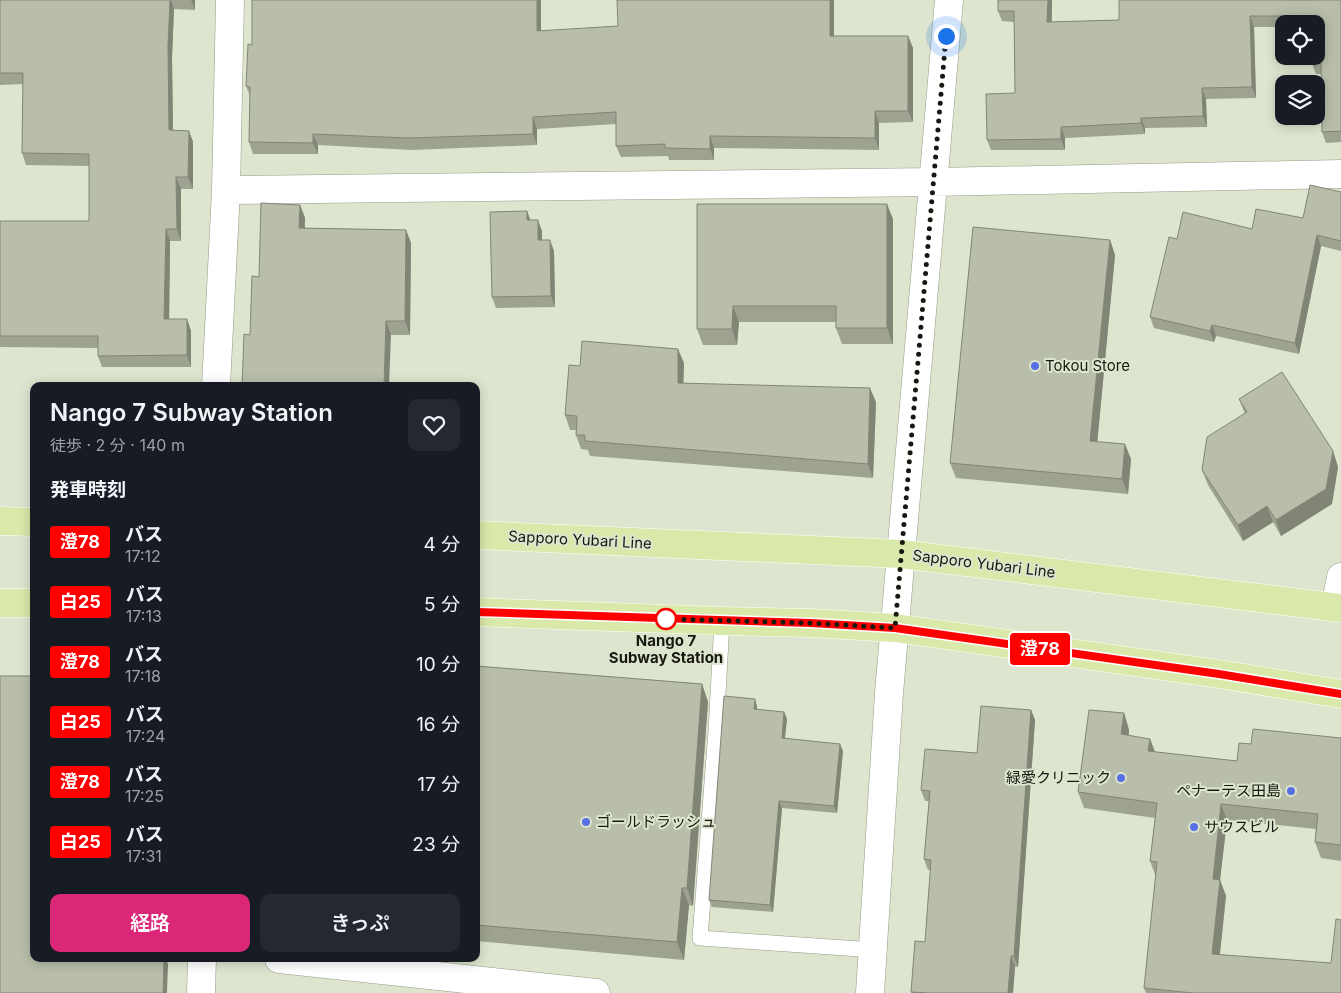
<!DOCTYPE html>
<html lang="ja">
<meta charset="utf-8">
<style>
body{margin:0;font-family:Inter,"Noto Sans JP",sans-serif;background:#242831;color:#f1f3f6;height:100vh;display:flex;flex-direction:column;font-size:19px;white-space:nowrap}
*{box-sizing:border-box;margin:0}
p{font-size:16px;color:#9ea1a6}
.icon{flex:none;width:28px;height:28px;fill:none;stroke:currentColor;stroke-width:2;stroke-linecap:round;stroke-linejoin:round}
.map{position:relative;flex:1;overflow:hidden}
.details{position:absolute;left:30px;top:382px;width:450px;height:580px;display:flex;flex-direction:column;background:#171b24;border-radius:10px;box-shadow:0 2px 12px #0003}
.details>*{flex:none}
.badge{padding:0 10px;border-radius:4px;font-size:18px;line-height:32px}
.tools{position:absolute;left:1275px;top:15px;display:grid;gap:10px}
.tools a{display:grid;place-items:center;width:50px;height:50px;border-radius:10px;background:#171b24;box-shadow:0 2px 12px #0003;font-size:25px}
.you{position:absolute;width:25px;height:25px;margin:-12px;border:4px solid #fff;border-radius:50%;background:#1a73e8;box-shadow:0 0 0 8px #1a73e833}
.map>.badge{position:absolute;translate:-50% -50%;box-shadow:0 0 0 2px #fff}
h2{padding:0 20px;font-size:19px;line-height:45px}
.round{display:grid;place-items:center;flex:none;width:52px;height:52px;border-radius:10px;background:#242831}
.summary{display:flex;align-items:center;justify-content:space-between;height:85px;padding:0 20px}
h1{font-size:24px;font-weight:600;line-height:38px}
.cta{display:flex;gap:10px;margin-top:auto;padding:10px 20px}
.cta a{flex:1;height:58px;border-radius:10px;background:#db2777;color:#fff;font-size:20px;font-weight:600;line-height:58px;text-align:center}
.cta a+a{background:#242831;color:#f1f3f6}
ul{padding:0;list-style:none}
li{display:flex;align-items:center;gap:15px;height:60px;padding:0 20px}
li div{flex:1}
li b{display:block;font-size:19px}
li em{font-style:normal}
li .badge{min-width:55px;font-weight:700;text-align:center}
.map>svg:first-child{display:block}
.lines{fill:none;stroke-linecap:round;stroke-linejoin:round}
.service-casing{stroke:#949b86;stroke-width:16}
.minor-casing{stroke:#949b86;stroke-width:29}
.primary-casing{stroke:#fff;stroke-width:29}
.service{stroke:#fff;stroke-width:15}
.minor{stroke:#fff;stroke-width:28}
.primary{stroke:#d9e9a9;stroke-width:28}
.wall{fill:#9ea391}
.shaded-wall{fill:#818576}
.building{fill:#b8bea9;stroke:#818576}
.line-casing{stroke:#fff;stroke-width:11}
.line{stroke:#f00;stroke-width:8}
.walk{stroke:#171911;stroke-width:5;stroke-dasharray:0 9}
.poi-dot{fill:#576fe5;stroke:#dee5cf;stroke-width:2}
.stop-dot{fill:#fff;stroke:#f00;stroke-width:2.5}
.labels{text-anchor:middle;stroke-width:4;stroke-linejoin:round;paint-order:stroke}
.poi-label{font-size:15px;fill:#171911;stroke:#dee5cf;text-anchor:start}
.street-label{font-size:15px;fill:#171911;stroke:#dee5cf}
.stop-label{font-size:15px;font-weight:bold;fill:#171911;stroke:#dee5cf}
</style>
<div class="map">
<svg width="1341" height="993" viewBox="0 0 1341 993">
<rect width="100%" height="100%" fill="#dee5cf"/>
<g class="lines">
<defs>
<path id="service" d="M 722,621 L 716,731 L 700,938 L 874,950"/>
<path id="minor" d="M 226,190 L 934,182 L 1341,174
M 216,386 L 226,190 L 230,0
M 1335,607 L 1341,577
M 279,959 L 596,993
M 201,993 L 202,959
M 870,993 L 889,693 L 949,0"/>
<path id="primary" d="M 0,521 L 34,522
M 476,535 L 901,554 L 1341,608
M 0,603 L 34,603
M 476,612 L 722,621 L 811,623 L 895,628 L 1219,674 L 1341,694"/>
</defs>
<use href="#service" class="service-casing"/>
<use href="#minor" class="minor-casing"/>
<use href="#primary" class="primary-casing"/>
<use href="#service" class="service"/>
<use href="#minor" class="minor"/>
<use href="#primary" class="primary"/>
</g>
<path class="wall" d="M 0,0 L 195,0 L 195,10 L 174,9 L 172,57 L 173,130 L 189,131 L 193,142 L 193,189 L 181,189 L 181,241 L 170,241 L 169,319 L 187,319 L 191,331 L 191,367 L 102,367 L 98,356 L 98,348 L 0,347 L 0,221 L 89,221 L 89,166 L 26,165 L 22,153 L 23,84 L 0,85 Z
M 998,0 L 1052,0 L 1052,22 L 1119,20 L 1341,0 L 1341,142 L 1326,143 L 1322,132 L 1321,74 L 1316,74 L 1312,64 L 1316,24 L 1284,24 L 1284,27 L 1254,27 L 1256,98 L 1206,99 L 1207,127 L 1145,128 L 1145,134 L 1065,138 L 1065,150 L 991,150 L 987,140 L 1015,93 L 1014,22 L 1002,21 L 998,11 Z
M 541,31 L 834,36 L 908,36 L 913,48 L 913,122 L 879,123 L 879,150 L 714,148 L 714,160 L 669,160 L 668,156 L 621,157 L 616,146 L 616,124 L 537,129 L 537,145 L 412,150 L 318,145 L 318,154 L 253,154 L 249,142 L 250,96 L 246,86 Z
M 1341,192 L 1341,251 L 1321,246 L 1299,354 L 1216,336 L 1214,342 L 1154,328 L 1150,317 L 1177,239 L 1252,229 L 1303,218 Z
M 697,204 L 893,219 L 893,344 L 842,344 L 836,328 L 836,322 L 739,322 L 737,345 L 703,345 L 697,329 Z
M 300,205 L 305,218 L 305,228 L 406,230 L 411,243 L 410,335 L 250,335 L 259,277 Z
M 527,211 L 530,220 L 542,231 L 542,240 L 554,251 L 555,307 L 496,308 L 492,297 Z
M 1110,240 L 1115,255 L 1097,442 L 1131,459 L 1128,494 L 956,478 L 950,463 Z
M 684,363 L 683,383 L 876,402 L 873,478 L 590,456 L 588,450 L 581,449 L 576,435 L 576,430 L 570,430 L 565,415 L 580,366 Z
M 1239,399 L 1333,451 L 1338,467 L 1332,504 L 1281,536 L 1273,522 L 1243,541 L 1208,485 L 1202,470 L 1245,414 Z
M 476,666 L 702,684 L 708,702 L 693,906 L 689,905 L 684,960 L 476,941 Z
M 757,706 L 757,709 L 784,712 L 787,719 L 785,739 L 843,751 L 837,813 L 782,808 L 773,912 L 712,907 L 709,900 Z
M 1031,710 L 1035,720 L 1018,967 L 1015,967 L 1013,993 L 912,993 L 911,992 L 925,942 L 931,870 L 928,870 L 924,859 L 929,801 L 925,801 L 921,790 L 977,753 Z
M 1124,713 L 1129,730 L 1129,736 L 1150,739 L 1155,752 L 1237,761 L 1251,744 L 1341,738 L 1341,861 L 1321,858 L 1315,842 L 1316,829 L 1227,820 L 1220,880 L 1226,896 L 1220,954 L 1341,993 L 1146,993 L 1144,988 L 1156,877 L 1150,861 L 1155,818 L 1084,808 L 1078,792 Z"/>
<path class="shaded-wall" d="M 170,0 L 171,0 L 174,9 L 172,57 L 173,142 L 169,130 L 168,46 Z
M 191,0 L 195,0 L 195,10 Z
M 537,0 L 541,0 L 541,43 L 537,31 Z
M 830,0 L 834,0 L 834,48 L 830,36 Z
M 1048,0 L 1052,0 L 1051,33 L 1047,22 Z
M 1250,16 L 1254,27 L 1256,98 L 1252,87 Z
M 908,36 L 913,48 L 913,122 L 908,111 Z
M 1202,88 L 1206,99 L 1207,127 L 1203,116 Z
M 875,111 L 879,123 L 879,150 L 875,138 Z
M 533,117 L 537,129 L 537,145 L 533,134 Z
M 1141,118 L 1145,128 L 1145,134 L 1141,123 Z
M 1061,127 L 1065,138 L 1065,150 L 1061,139 Z
M 189,131 L 193,142 L 193,189 L 188,177 Z
M 313,134 L 318,145 L 318,154 L 313,143 Z
M 710,136 L 714,148 L 714,160 L 710,149 Z
M 176,177 L 181,189 L 181,241 L 177,229 Z
M 887,204 L 893,219 L 893,344 L 887,328 Z
M 300,205 L 305,218 L 304,241 L 299,228 Z
M 527,211 L 531,222 L 527,220 Z
M 538,220 L 542,231 L 542,251 L 538,240 Z
M 166,229 L 170,241 L 169,331 L 164,319 Z
M 406,230 L 411,243 L 410,335 L 405,321 Z
M 1317,235 L 1321,246 L 1299,354 L 1295,343 Z
M 550,240 L 554,251 L 555,307 L 551,296 Z
M 1110,240 L 1115,255 L 1096,456 L 1090,441 Z
M 733,306 L 739,322 L 737,345 L 732,329 Z
M 187,319 L 191,331 L 191,367 L 187,355 Z
M 386,321 L 391,335 L 389,386 L 384,386 Z
M 1212,325 L 1216,336 L 1214,342 L 1210,331 Z
M 678,349 L 684,363 L 683,398 L 678,383 Z
M 870,388 L 876,402 L 873,478 L 868,464 Z
M 1125,444 L 1131,459 L 1128,494 L 1122,479 Z
M 1333,451 L 1338,467 L 1332,504 L 1281,536 L 1276,520 Z
M 1267,506 L 1273,522 L 1243,541 L 1238,525 Z
M 702,684 L 708,702 L 693,906 L 687,888 Z
M 755,699 L 757,706 L 757,716 L 754,709 Z
M 1031,710 L 1035,720 L 1018,967 L 1014,956 Z
M 784,712 L 787,719 L 784,745 L 782,738 Z
M 1124,713 L 1129,730 L 1127,751 L 1121,734 Z
M 1150,739 L 1156,755 L 1148,751 Z
M 840,744 L 843,751 L 837,813 L 834,806 Z
M 779,801 L 782,808 L 773,912 L 770,905 Z
M 1221,804 L 1227,820 L 1220,880 L 1226,896 L 1218,970 L 1212,954 L 1213,879 Z
M 682,888 L 689,905 L 684,960 L 677,942 Z
M 1011,956 L 1015,967 L 1013,993 L 1008,993 Z
M 164,959 L 166,959 L 168,964 L 167,993 L 163,993 Z"/>
<path class="building" d="M 0,0 L 170,0 L 168,46 L 169,130 L 189,131 L 188,177 L 176,177 L 177,229 L 166,229 L 164,319 L 187,319 L 187,355 L 98,356 L 98,336 L 0,336 L 0,221 L 89,221 L 89,154 L 22,153 L 23,73 L 0,73 Z
M 252,0 L 537,0 L 537,31 L 618,26 L 617,0 L 830,0 L 830,36 L 908,36 L 908,111 L 875,111 L 875,138 L 710,136 L 710,149 L 665,148 L 665,144 L 616,146 L 616,112 L 533,117 L 533,134 L 408,138 L 313,134 L 313,143 L 249,142 L 250,87 L 246,86 L 248,44 L 252,45 Z
M 998,0 L 1048,0 L 1047,22 L 1119,20 L 1119,0 L 1341,0 L 1341,131 L 1322,132 L 1321,63 L 1312,64 L 1312,56 L 1316,56 L 1316,24 L 1311,24 L 1311,16 L 1250,16 L 1252,87 L 1202,88 L 1203,116 L 1141,118 L 1141,123 L 1061,127 L 1061,139 L 987,140 L 986,94 L 1015,93 L 1014,11 L 998,11 Z
M 1310,185 L 1341,192 L 1341,241 L 1317,235 L 1295,343 L 1212,325 L 1210,331 L 1150,317 L 1169,237 L 1177,239 L 1183,212 L 1252,229 L 1256,209 L 1303,218 Z
M 261,203 L 300,205 L 299,228 L 406,230 L 405,321 L 386,321 L 384,386 L 242,386 L 244,334 L 250,335 L 252,276 L 259,277 Z
M 697,204 L 887,204 L 887,328 L 836,328 L 836,306 L 733,306 L 732,329 L 697,329 Z
M 527,211 L 527,220 L 538,220 L 538,240 L 550,240 L 551,296 L 492,297 L 490,212 Z
M 973,227 L 1110,240 L 1090,441 L 1125,444 L 1122,479 L 950,463 Z
M 582,341 L 678,349 L 678,383 L 870,388 L 868,464 L 585,441 L 585,435 L 576,435 L 577,416 L 565,415 L 569,365 L 580,366 Z
M 1282,372 L 1333,451 L 1326,489 L 1276,520 L 1267,506 L 1238,525 L 1202,470 L 1207,437 L 1247,412 L 1239,399 Z
M 476,666 L 702,684 L 687,888 L 682,888 L 677,942 L 476,925 Z
M 0,676 L 34,676 L 34,959 L 164,959 L 163,993 L 0,993 Z
M 724,696 L 755,699 L 754,709 L 784,712 L 782,738 L 840,744 L 834,806 L 779,801 L 770,905 L 709,900 Z
M 981,706 L 1031,710 L 1014,956 L 1011,956 L 1008,993 L 929,993 L 911,992 L 915,941 L 925,942 L 931,860 L 924,859 L 930,791 L 921,790 L 925,749 L 977,753 Z
M 1089,710 L 1124,713 L 1121,734 L 1150,739 L 1148,751 L 1237,761 L 1239,743 L 1251,744 L 1253,729 L 1341,738 L 1341,845 L 1315,842 L 1318,814 L 1221,804 L 1213,879 L 1220,880 L 1212,954 L 1331,963 L 1336,919 L 1341,920 L 1341,993 L 1193,993 L 1144,988 L 1157,862 L 1150,861 L 1157,803 L 1078,792 Z"/>
<g class="lines">
<defs>
<path id="line" d="M 476,612 L 811,623 L 895,628 L 1219,674 L 1341,694"/>
</defs>
<use href="#line" class="line-casing"/>
<use href="#line" class="line"/>
<path class="walk" d="M 666,619 L 811,623 L 895,628 L 946,36"/>
</g>
<g class="poi-dot">
<circle cx="1035" cy="366" r="5"/>
<circle cx="1121" cy="778" r="5"/>
<circle cx="1291" cy="791" r="5"/>
<circle cx="586" cy="822" r="5"/>
<circle cx="1194" cy="827" r="5"/>
</g>
<circle class="stop-dot" cx="666" cy="619" r="10"/>
<g class="labels">
<g class="poi-label">
<text x="1045" y="371">Tokou Store</text>
<text x="1111" y="783" text-anchor="end">緑愛クリニック</text>
<text x="1281" y="796" text-anchor="end">ペナーテス田島</text>
<text x="596" y="827">ゴールドラッシュ</text>
<text x="1204" y="832">サウスビル</text>
</g>
<g class="street-label">
<text transform="translate(580 540) rotate(3)" y="5">Sapporo Yubari Line</text>
<text transform="translate(984 564) rotate(7)" y="5">Sapporo Yubari Line</text>
</g>
<g class="stop-label">
<text x="666" y="646">Nango 7<tspan x="666" dy="17">Subway Station</tspan></text>
</g>
</g>
</svg>
<div class="tools">
<a><svg class="icon" aria-label="locate" viewBox="0 0 24 24"><circle cx="12" cy="12" r="6"/><path d="M12 2v4M12 18v4M2 12h4M18 12h4"/></svg></a>
<a><svg class="icon" aria-label="layers" viewBox="0 0 24 24"><path d="M12 4l9 5-9 5-9-5zM3 14l9 5 9-5"/></svg></a>
</div>
<div class="you" style="left:946px;top:36px"></div>
<b class="badge" style="left:1040px;top:649px;background:#f00;color:#fff">澄78</b>
<section class="details">
<div class="summary"><div><h1>Nango 7 Subway Station</h1><p>徒歩 · 2 分 · 140 m</p></div><a class="round"><svg class="icon" aria-label="heart" viewBox="0 0 24 24"><path d="M12 20l-8-8c-3-5 5-10 8-4 3-6 11-1 8 4z"/></svg></a></div>
<h2>発車時刻</h2>
<ul>
<li><span class="badge" style="background:#f00;color:#fff">澄78</span><div><b>バス</b><p>17:12</p></div><em>4 分</em></li>
<li><span class="badge" style="background:#f00;color:#fff">白25</span><div><b>バス</b><p>17:13</p></div><em>5 分</em></li>
<li><span class="badge" style="background:#f00;color:#fff">澄78</span><div><b>バス</b><p>17:18</p></div><em>10 分</em></li>
<li><span class="badge" style="background:#f00;color:#fff">白25</span><div><b>バス</b><p>17:24</p></div><em>16 分</em></li>
<li><span class="badge" style="background:#f00;color:#fff">澄78</span><div><b>バス</b><p>17:25</p></div><em>17 分</em></li>
<li><span class="badge" style="background:#f00;color:#fff">白25</span><div><b>バス</b><p>17:31</p></div><em>23 分</em></li>
</ul>
<div class="cta"><a>経路</a><a>きっぷ</a></div>
</section>
</div>
